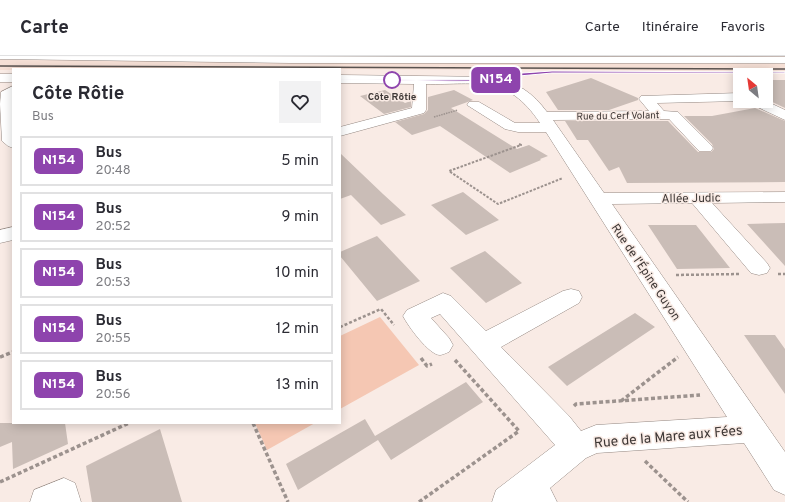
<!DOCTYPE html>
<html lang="fr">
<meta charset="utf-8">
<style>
body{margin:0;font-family:Overpass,sans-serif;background:#f2f2f3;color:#2b2b33;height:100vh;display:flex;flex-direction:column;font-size:15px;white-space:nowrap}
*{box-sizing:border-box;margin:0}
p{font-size:13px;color:#7c7c81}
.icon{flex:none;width:22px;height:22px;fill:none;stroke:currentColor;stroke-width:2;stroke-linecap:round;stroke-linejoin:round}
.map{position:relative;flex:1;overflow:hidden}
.side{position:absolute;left:12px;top:12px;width:329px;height:356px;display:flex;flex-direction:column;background:#fff;border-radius:0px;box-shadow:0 2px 10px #0003}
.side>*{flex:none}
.badge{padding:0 8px;border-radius:6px;font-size:14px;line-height:26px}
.needle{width:26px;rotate:331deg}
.tools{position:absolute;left:733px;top:12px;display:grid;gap:8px}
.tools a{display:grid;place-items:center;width:40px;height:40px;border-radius:0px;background:#fff;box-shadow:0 2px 10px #0003;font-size:20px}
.map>.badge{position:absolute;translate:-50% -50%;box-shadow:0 0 0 2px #fff}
.round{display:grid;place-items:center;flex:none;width:42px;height:42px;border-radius:0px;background:#f2f2f3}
.summary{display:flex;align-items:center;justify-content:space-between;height:68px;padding:0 20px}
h1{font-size:19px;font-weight:700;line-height:30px}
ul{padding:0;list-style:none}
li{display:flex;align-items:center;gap:12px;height:50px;margin:0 8px 6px;padding:0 12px;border:2px solid #e1e1e2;border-radius:0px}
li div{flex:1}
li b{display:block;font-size:15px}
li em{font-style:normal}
li .badge{min-width:44px;font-weight:700;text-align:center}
header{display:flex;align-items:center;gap:24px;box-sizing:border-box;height:56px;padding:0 20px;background:#fff;border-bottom:1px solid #e1e1e2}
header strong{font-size:19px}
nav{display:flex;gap:22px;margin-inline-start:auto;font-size:14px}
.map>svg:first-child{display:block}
.built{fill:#f5dfd5}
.green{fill:#f5c7b3}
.building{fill:#cabdb7}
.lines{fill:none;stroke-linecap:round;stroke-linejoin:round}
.minor-casing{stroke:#948882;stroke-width:1}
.path-far3{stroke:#9c928e;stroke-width:1.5;stroke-dasharray:1.5 1;stroke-linecap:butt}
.path-far2{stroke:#9c928e;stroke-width:2;stroke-dasharray:2.5 1.5;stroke-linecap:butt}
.path-far1{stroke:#9c928e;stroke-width:2.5;stroke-dasharray:3 2;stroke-linecap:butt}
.path{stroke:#9c928e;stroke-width:3.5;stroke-dasharray:4 2.5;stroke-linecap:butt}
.minor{fill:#fff;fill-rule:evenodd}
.rail{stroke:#59524f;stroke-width:1.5}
.line{fill:#8e44ad;stroke:#fff}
.stop-dot{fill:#fff;stroke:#8e44ad;stroke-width:2}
.labels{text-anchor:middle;stroke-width:3;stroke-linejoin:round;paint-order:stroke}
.far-stop-label{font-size:10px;font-weight:bold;fill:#3e3836;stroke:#f9ebe5}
.far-street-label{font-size:10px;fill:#3e3836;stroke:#f9ebe5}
.street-label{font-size:12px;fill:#3e3836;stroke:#f9ebe5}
.near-street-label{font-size:14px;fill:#3e3836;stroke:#f9ebe5}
</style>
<header>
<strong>Carte</strong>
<nav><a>Carte</a><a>Itinéraire</a><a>Favoris</a></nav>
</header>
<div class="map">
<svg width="785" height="446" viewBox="0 0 785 446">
<rect width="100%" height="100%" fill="#f9ebe5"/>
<path class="built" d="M 0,4 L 785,8 L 785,15 L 340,13 L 0,14 Z"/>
<path class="green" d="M 380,261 L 419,309 L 340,353 L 340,280 Z
M 255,367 L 315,367 L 267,394 Z"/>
<path class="building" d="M 591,22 L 638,42 L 638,44 L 609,54 L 558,54 L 546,36 Z
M 766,24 L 785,24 L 785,52 L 766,43 Z
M 385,34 L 405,47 L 411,45 L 411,51 L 384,58 L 360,40 Z
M 454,34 L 473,44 L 451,52 L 517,93 L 529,89 L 548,100 L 540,103 L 541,104 L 510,117 L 440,70 L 412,79 L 395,66 L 424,58 L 428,54 L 428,41 Z
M 755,52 L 785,65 L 785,126 L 627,127 L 619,111 L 609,115 L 588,84 L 577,84 L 565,65 L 668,65 L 698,96 L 711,96 L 714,93 L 712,88 L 684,60 L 712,60 Z
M 340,97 L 383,138 L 406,159 L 381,169 L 351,139 L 340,143 Z
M 463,136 L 499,164 L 466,179 L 431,149 Z
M 785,167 L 785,210 L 747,168 Z
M 648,169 L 696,169 L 730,212 L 677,213 Z
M 377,180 L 420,225 L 377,245 L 340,200 L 340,196 Z
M 485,195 L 522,227 L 486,247 L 450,212 Z
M 635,257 L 655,271 L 567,330 L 548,311 Z
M 744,279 L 775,279 L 785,293 L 785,338 Z
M 466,326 L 483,346 L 391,404 L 378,384 L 298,434 L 286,408 L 365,363 L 375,380 Z
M 0,367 L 65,367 L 68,388 L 13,413 L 12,386 L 0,391 Z
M 160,373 L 182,446 L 92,446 L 86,410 Z"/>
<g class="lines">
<defs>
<path id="minor" d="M 0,0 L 785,1 L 785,7 L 291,7 L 0,3 Z
M 0,18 L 13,18 L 13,26 L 0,26 Z
M 340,19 L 495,21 C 518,27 533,37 547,56 L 649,55 L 639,43 L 641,40 L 740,37 L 740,45 L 657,47 L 664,55 L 678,56 L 711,89 L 713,92 L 711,95 L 699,95 L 669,63 L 553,64 L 604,137 L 785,136 L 785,146 L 712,147 L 767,207 L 770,212 L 767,217 L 759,219 L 751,217 L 692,147 L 612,148 L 785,396 L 785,439 L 774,434 L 744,387 L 597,397 L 586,402 L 550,432 L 557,446 L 492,446 L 496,434 L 555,389 L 440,258 L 431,262 L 449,282 L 453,289 L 449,296 C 446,297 442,299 440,299 C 429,299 408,270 403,260 L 407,254 L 443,237 L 451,240 L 486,275 L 563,235 L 571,233 L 579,235 L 582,241 L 579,247 L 501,291 L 569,360 L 581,375 L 596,369 L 727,361 L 546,76 L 518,76 L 505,73 L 467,49 L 469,46 L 479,46 L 515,67 L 540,67 C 507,18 479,29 426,28 L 426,54 L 424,57 L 340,80 L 340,71 L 412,52 L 414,28 L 340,27 Z
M 13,30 L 13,92 L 8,90 L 2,85 L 0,48 L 1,36 Z
M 749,45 L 766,45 L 785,54 L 785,64 L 751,48 Z
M 13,171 L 13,184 L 0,187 L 0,174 Z
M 64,422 L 75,427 L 81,446 L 30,446 L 34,434 Z"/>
</defs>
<use href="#minor" class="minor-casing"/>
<path class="path-far3" d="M 434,61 L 458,54"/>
<path class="path-far2" d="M 519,88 L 521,89 L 449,115 L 498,148 L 563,122"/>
<path class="path-far1" d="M 778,218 L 785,218
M 676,219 L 739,218
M 340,271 L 381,253 L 394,269"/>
<path class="path" d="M 0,301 L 13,296
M 421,302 L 427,310 L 432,308
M 621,345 L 678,301
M 574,350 L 576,348 L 700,339
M 253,367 L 288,446
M 645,405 L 688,446
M 0,426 L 129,367
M 419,446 L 519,375 L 455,304"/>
<use href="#minor" class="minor"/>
<path class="rail" d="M 0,10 L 785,13"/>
</g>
<path class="line" d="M 552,15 L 785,16 L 785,17 L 552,17 L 508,21 L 495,26 L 338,23 L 494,24 L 507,18 Z"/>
<circle class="stop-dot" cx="392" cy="24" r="8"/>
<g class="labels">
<g class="far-stop-label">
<text x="392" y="44">Côte Rôtie</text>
</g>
<g class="far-street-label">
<text transform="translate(618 59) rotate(-1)" y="4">Rue du Cerf Volant</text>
</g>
<g class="street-label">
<text transform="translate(691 142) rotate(-1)" y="4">Allée Judic</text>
<text transform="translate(646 216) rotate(56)" y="4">Rue de l'Épine Guyon</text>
</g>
<g class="near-street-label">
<text transform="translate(668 380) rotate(-5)" y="5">Rue de la Mare aux Fées</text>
</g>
</g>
</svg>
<div class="tools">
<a><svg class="needle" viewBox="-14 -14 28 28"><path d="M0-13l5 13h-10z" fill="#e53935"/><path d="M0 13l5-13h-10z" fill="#7c7c81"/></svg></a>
</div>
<b class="badge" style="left:496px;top:24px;background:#8e44ad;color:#fff">N154</b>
<section class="side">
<div class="summary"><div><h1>Côte Rôtie</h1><p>Bus</p></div><a class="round"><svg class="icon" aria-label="heart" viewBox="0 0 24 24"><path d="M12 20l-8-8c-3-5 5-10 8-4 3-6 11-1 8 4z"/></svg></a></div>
<ul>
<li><span class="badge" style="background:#8e44ad;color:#fff">N154</span><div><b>Bus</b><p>20:48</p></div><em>5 min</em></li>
<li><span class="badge" style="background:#8e44ad;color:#fff">N154</span><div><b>Bus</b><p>20:52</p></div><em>9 min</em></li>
<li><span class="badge" style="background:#8e44ad;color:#fff">N154</span><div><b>Bus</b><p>20:53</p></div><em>10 min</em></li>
<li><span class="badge" style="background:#8e44ad;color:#fff">N154</span><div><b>Bus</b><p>20:55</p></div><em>12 min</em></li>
<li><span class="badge" style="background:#8e44ad;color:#fff">N154</span><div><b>Bus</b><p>20:56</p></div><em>13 min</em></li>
</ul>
</section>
</div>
